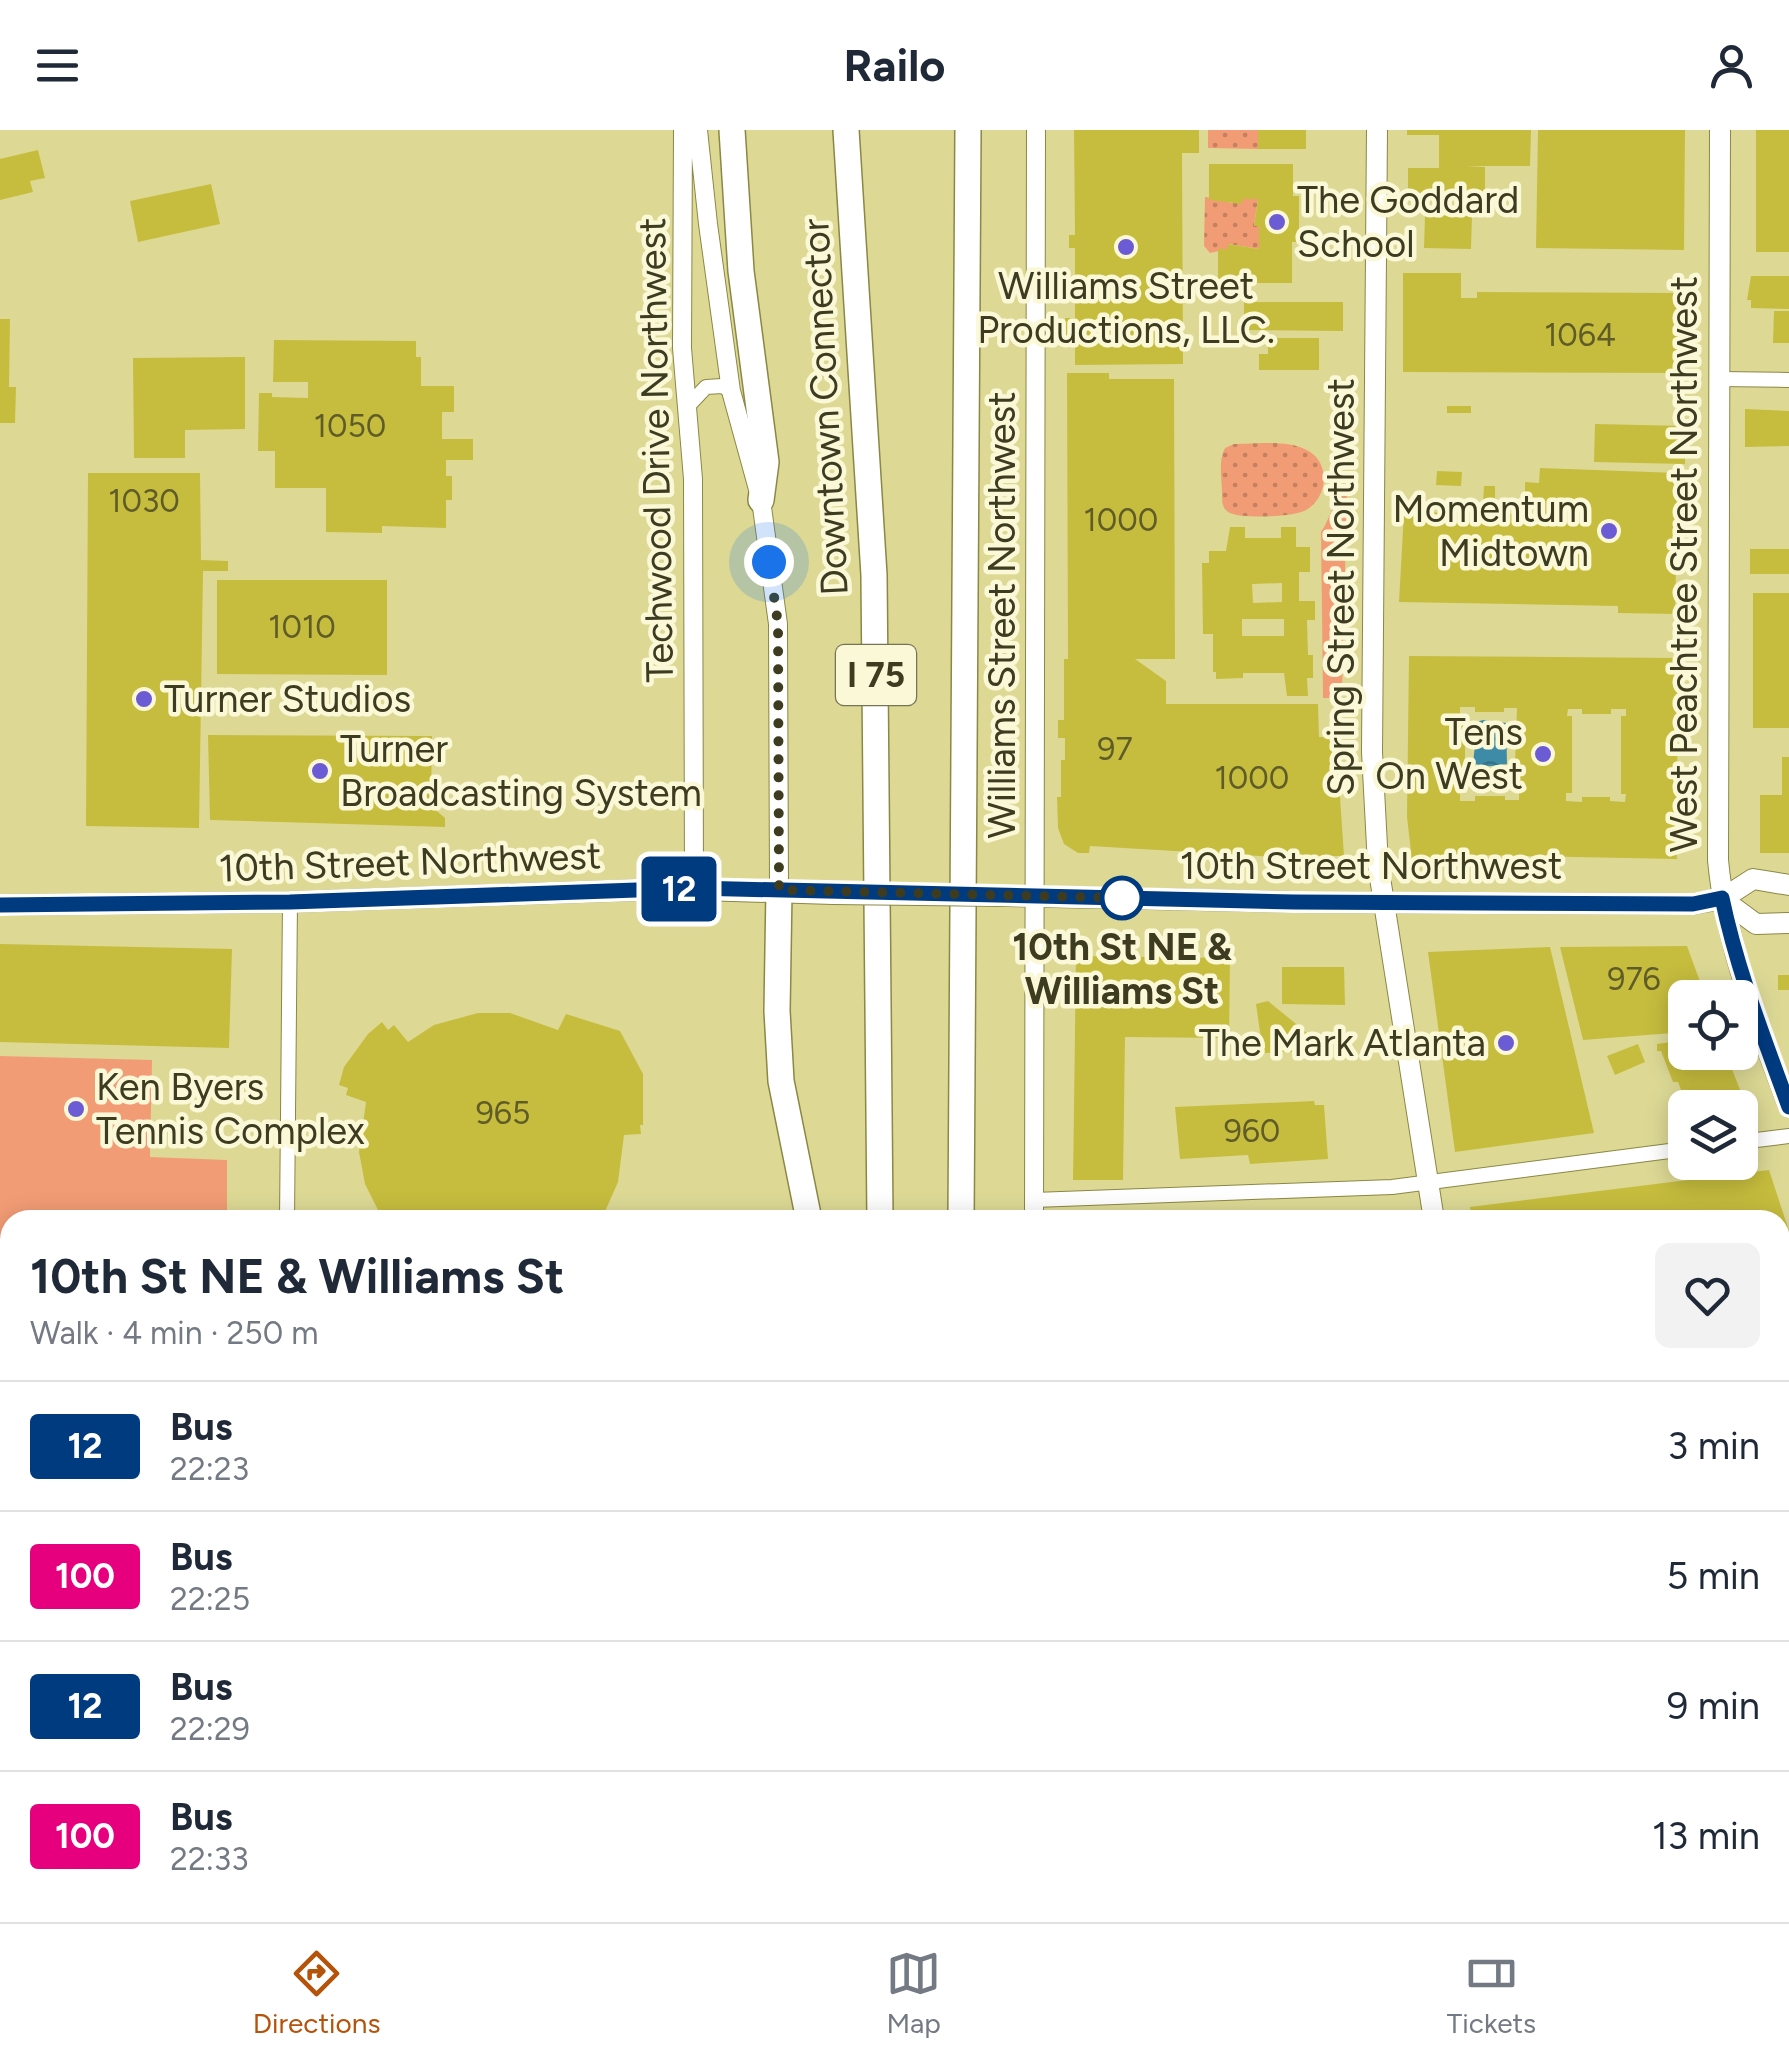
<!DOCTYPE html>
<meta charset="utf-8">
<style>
body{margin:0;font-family:Figtree,sans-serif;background:#f2f2f3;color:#1f2937;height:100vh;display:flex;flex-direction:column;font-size:38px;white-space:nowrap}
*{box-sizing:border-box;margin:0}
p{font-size:32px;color:#747a83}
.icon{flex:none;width:55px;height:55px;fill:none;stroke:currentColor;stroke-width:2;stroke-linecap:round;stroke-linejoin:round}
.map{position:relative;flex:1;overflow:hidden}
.panel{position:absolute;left:0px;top:1080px;width:1790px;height:712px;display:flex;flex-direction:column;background:#fff;border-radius:30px 30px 0 0;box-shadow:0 5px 25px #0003}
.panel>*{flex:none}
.badge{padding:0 20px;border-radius:8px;font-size:35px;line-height:65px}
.tools{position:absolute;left:1668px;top:850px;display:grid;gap:20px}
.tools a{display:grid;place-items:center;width:90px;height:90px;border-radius:15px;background:#fff;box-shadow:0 5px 25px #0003;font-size:50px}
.you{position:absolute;width:50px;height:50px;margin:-25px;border:8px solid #fff;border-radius:50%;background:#1a73e8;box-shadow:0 0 0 15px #1a73e833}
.map>.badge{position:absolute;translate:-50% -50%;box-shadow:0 0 0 5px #fff}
.round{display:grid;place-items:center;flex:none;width:105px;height:105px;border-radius:15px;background:#f2f2f3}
.overview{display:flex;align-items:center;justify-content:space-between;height:170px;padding:0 30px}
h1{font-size:48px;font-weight:700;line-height:75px}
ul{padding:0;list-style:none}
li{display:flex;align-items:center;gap:30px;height:130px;padding:0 30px;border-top:2px solid #e0e1e3}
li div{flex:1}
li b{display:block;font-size:38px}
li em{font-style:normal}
li .badge{min-width:110px;font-weight:700;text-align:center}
header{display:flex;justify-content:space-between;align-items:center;height:130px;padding:0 30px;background:#fff;font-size:45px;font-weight:700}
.menu{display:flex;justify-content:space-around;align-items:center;height:140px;border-top:2px solid #e0e1e3;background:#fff;font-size:28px;color:#747a83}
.menu a{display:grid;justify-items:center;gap:5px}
.menu .current{color:#b45309}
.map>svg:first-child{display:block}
.grass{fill:#f29c75}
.park{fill:url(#park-dots)}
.water{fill:url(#water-waves)}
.building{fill:#c6bd3e;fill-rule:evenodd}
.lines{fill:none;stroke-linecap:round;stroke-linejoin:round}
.minor-casing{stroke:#8b8745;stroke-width:16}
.tertiary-casing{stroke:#8b8745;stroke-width:20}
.secondary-casing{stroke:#8b8745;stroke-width:22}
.motorway-casing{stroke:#8b8745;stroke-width:28}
.minor{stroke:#fff;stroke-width:14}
.tertiary{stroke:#fff;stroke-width:18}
.secondary{stroke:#fff;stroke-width:20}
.motorway{stroke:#fff;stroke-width:25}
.secondary-bridge-casing{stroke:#8b8745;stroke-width:22;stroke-linecap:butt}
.secondary-bridge{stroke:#fff;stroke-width:20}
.line-casing{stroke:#fff;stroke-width:22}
.line{stroke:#003b80;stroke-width:15}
.walk{stroke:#3e3c20;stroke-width:10;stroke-dasharray:0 18}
.poi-dot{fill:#6b5bd5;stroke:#faf8d7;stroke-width:4}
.stop-dot{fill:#fff;stroke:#003b80;stroke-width:5}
.labels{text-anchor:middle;stroke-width:9;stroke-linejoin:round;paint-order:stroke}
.number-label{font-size:32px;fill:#605c28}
.shield{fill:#faf8d7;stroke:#767457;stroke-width:2.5}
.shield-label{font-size:35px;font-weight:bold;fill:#3e3c20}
.poi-label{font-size:38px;fill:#3e3c20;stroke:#faf8d7;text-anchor:start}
.street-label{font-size:38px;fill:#3e3c20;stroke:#faf8d7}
.stop-label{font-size:38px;font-weight:bold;fill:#3e3c20;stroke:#faf8d7}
</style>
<header><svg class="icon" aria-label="menu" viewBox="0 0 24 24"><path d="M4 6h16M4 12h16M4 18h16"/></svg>Railo<svg class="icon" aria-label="person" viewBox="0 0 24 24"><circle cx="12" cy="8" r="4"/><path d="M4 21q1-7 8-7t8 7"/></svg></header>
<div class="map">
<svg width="1789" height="1792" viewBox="0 0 1789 1792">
<defs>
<pattern id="park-dots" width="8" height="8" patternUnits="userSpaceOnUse" patternTransform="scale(2.5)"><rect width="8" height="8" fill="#f29c75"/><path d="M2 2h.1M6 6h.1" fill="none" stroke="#c58060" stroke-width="1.8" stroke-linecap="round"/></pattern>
<pattern id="water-waves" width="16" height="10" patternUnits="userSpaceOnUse" patternTransform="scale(2.5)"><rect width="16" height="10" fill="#3e8ba7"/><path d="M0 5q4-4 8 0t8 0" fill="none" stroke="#357388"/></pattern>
</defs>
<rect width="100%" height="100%" fill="#ddd995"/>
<path class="grass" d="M 1347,360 L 1342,561 L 1330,568 L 1323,568 L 1321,402 C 1331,387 1332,372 1347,360 Z
M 0,926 L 152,930 L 150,1027 L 227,1030 L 227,1090 L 10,1090 L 10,1128 L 0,1128 Z
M 10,1258 L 10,1365 L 0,1374 L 0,1261 Z
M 0,1733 L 10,1733 L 10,1782 L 174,1783 L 181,1792 L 0,1792 Z"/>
<path class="park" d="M 1208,0 L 1258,0 L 1258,19 L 1208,18 Z
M 1205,67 L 1229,70 L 1230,73 L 1241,73 L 1242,69 L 1258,69 L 1254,95 L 1259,96 L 1259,119 L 1229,114 L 1228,119 L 1210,123 L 1204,116 Z
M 1234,314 C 1263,314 1322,304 1324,348 C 1324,361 1317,374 1306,380 C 1295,387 1242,389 1230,383 C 1222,379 1222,372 1222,363 C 1222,349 1218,331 1225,318 Z"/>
<path class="water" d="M 1483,590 L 1506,593 L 1507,634 L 1484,637 L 1473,633 L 1476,606 L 1473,593 Z"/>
<path class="building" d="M 1074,0 L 1199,0 L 1199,23 L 1182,23 L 1183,234 L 1075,235 L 1075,208 L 1065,208 L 1065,188 L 1075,188 L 1075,118 L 1069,118 L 1069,105 L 1075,105 Z
M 1258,0 L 1306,0 L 1306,19 L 1258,19 Z
M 1407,0 L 1531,0 L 1530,36 L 1466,36 L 1485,37 L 1485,63 L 1408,63 L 1408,38 L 1439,38 L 1439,5 L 1407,5 Z
M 1538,0 L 1685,0 L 1684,120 L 1536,118 Z
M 1756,0 L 1789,0 L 1789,122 L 1756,122 Z
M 38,20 L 45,48 L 30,51 L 33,62 L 0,70 L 0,29 Z
M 1209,34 L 1293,34 L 1293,66 L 1299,66 L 1299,112 L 1292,112 L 1292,153 L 1218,153 L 1218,119 L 1228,119 L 1228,114 L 1259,119 L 1259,96 L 1254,96 L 1258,69 L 1242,69 L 1242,74 L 1209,70 Z
M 211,54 L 220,94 L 138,112 L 130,71 Z
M 1425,85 L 1472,86 L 1471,119 L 1424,118 Z
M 1403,143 L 1461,143 L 1461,168 L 1477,168 L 1477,162 L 1683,163 L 1683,243 L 1403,242 Z
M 1751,146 L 1789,146 L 1789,179 L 1751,178 L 1751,170 L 1747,170 Z
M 1244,172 L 1343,172 L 1343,201 L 1244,200 Z
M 1774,181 L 1789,181 L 1789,213 L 1773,213 Z
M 0,189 L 10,189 L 9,257 L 16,257 L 15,293 L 0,293 Z
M 1268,208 L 1319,208 L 1319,240 L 1259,240 L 1259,224 L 1268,224 Z
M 274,210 L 416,211 L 416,227 L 421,227 L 421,256 L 454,256 L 454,282 L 442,282 L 442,309 L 473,309 L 473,330 L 446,330 L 446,346 L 452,346 L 452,370 L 446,370 L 446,398 L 382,396 L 382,403 L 326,402 L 326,358 L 275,358 L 275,321 L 258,321 L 259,263 L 272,263 L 272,267 L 308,268 L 308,252 L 273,252 Z
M 245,227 L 245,299 L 185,300 L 185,328 L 134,328 L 133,228 Z
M 1067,243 L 1109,243 L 1109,249 L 1174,249 L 1175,529 L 1135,529 L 1166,551 L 1166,574 L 1318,574 L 1319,607 L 1336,607 L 1344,726 L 1326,726 L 1326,730 L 1090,716 L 1089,723 L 1078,723 L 1064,714 L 1058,698 L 1057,667 L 1061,667 L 1061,630 L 1065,630 L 1065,608 L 1058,608 L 1058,590 L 1064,590 L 1064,529 L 1068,529 Z
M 1447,276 L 1471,276 L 1471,283 L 1447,283 Z
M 1745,279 L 1789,281 L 1789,316 L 1745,317 Z
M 1595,294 L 1685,296 L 1685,334 L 1594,332 Z
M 1540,338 L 1678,343 L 1675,484 L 1618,483 L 1618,476 L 1399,472 L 1404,382 L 1525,384 L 1525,352 L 1539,353 Z
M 1437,341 L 1462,342 L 1461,356 L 1436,355 Z
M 88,343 L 200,343 L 201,430 L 228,431 L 228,441 L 203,441 L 199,698 L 86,696 Z
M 1484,356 L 1495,356 L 1495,373 L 1483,373 Z
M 1230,397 L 1245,397 L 1245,408 L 1281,408 L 1281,397 L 1296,397 L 1296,417 L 1310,417 L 1310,442 L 1299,442 L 1299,471 L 1315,471 L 1315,490 L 1307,490 L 1308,525 L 1313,525 L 1313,548 L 1307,548 L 1308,566 L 1287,566 L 1284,543 L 1243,543 L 1243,548 L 1216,549 L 1216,542 L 1213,542 L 1213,504 L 1203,504 L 1202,433 L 1209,433 L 1209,421 L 1226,421 ZM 1282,453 L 1282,472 L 1253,473 L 1252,454 ZM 1242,489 L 1284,489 L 1284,506 L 1242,506 Z
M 1750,419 L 1789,419 L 1789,444 L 1750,444 Z
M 217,450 L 387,450 L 387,545 L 217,544 Z
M 1753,463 L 1789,463 L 1789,598 L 1753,598 Z
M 1409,526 L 1678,528 L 1677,670 L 1682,705 L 1676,706 L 1677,729 L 1468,725 L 1412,730 L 1407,687 ZM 1460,577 L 1475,577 L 1475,582 L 1504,582 L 1504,578 L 1517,578 L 1514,662 L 1519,662 L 1519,670 L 1505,670 L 1505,666 L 1475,666 L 1475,671 L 1460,671 L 1460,664 L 1465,664 L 1465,585 L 1460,585 ZM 1568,579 L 1582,579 L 1582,584 L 1611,584 L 1611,579 L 1626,579 L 1626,586 L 1621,586 L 1621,664 L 1626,664 L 1625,672 L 1610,671 L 1610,667 L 1582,667 L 1582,672 L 1566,671 L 1566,663 L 1572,663 L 1572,586 L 1567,586 Z
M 208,605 L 432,606 L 431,676 L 445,688 L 445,697 L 210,690 Z
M 1782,627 L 1789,627 L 1789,723 L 1760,723 L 1760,665 L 1782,665 Z
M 0,814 L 232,819 L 229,918 L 0,912 Z
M 1687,816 L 1706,868 L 1685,868 L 1685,902 L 1583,910 L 1560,817 Z
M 1550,817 L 1594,1003 L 1455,1022 L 1428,822 Z
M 1076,826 L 1230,828 L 1229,908 L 1125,907 L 1123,1050 L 1073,1050 Z
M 1282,837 L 1344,837 L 1345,875 L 1282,874 Z
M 1778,845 L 1789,845 L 1789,860 L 1778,860 Z
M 1268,871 L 1312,907 L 1312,921 L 1263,923 L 1256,874 Z
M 478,883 L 510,883 L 558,900 L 566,884 L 620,901 L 643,944 L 643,995 L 640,995 L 641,1004 L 624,1005 L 618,1052 L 603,1086 L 606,1090 L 383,1090 L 365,1054 L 359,1022 L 366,972 L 346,965 L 348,958 L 339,955 L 344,937 L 368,904 L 382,892 L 388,900 L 394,895 L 408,912 L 434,895 Z
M 1685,910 L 1685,922 L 1725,922 L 1745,972 L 1743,978 L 1688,978 L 1678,952 L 1673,952 L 1661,921 L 1657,921 L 1657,914 Z
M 1638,914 L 1645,932 L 1615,945 L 1607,926 Z
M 1314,971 L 1315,975 L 1324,975 L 1328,1029 L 1250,1034 L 1248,1025 L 1180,1029 L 1175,977 Z
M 1769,1040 L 1789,1101 L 1789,1327 L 1780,1326 L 1780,1090 L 1472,1090 L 1470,1077 Z
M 1780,1385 L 1789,1385 L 1789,1606 L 1780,1606 Z
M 0,1427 L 10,1427 L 10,1715 L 0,1714 Z
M 1780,1637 L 1789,1637 L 1789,1785 L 1780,1785 Z
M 206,1782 L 235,1782 L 225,1792 L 215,1792 Z
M 1067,1782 L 1218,1782 L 1218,1792 L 1067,1792 Z
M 1292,1782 L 1453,1784 L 1453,1792 L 1292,1792 Z
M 1513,1782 L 1656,1782 L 1655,1788 L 1513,1786 Z"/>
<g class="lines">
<defs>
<path id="minor" d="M 1719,249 L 1789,250
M 688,276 L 706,257 L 722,256 L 731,261
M 1740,1012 L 1789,1006
M 1034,1070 L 1392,1057 L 1685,1019
M 287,1090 L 290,772
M 1780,1355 L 1789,1356
M 279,1792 L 279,1782
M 662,1792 L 662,1782
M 1041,1792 L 1041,1782"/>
<path id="tertiary" d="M 683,0 L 682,218 L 693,349 L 694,758
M 698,0 L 708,94 L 731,261 L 761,370 L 778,494 L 779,760
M 1034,1090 L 1036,0"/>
<path id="secondary" d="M 1377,0 L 1372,622 L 1378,735 L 1434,1090
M 1720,0 L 1718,730 C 1726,817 1759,896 1789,977
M 1005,766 L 1294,772 L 1693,774 L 1722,769 L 1753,749 L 1789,755
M 1722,769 L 1756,794 L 1789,793
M 0,775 L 290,772 L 669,759 L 833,764
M 1483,1792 L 1483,1782"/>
<path id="motorway" d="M 732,0 L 741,141 L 766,332 L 761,370
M 846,0 L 874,445 L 880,1090
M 779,760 L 777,881 L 781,951 L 809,1090
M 961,1090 L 968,0
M 892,1782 L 893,1792
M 976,1782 L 976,1792
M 1007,1792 L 1007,1782"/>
</defs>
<use href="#minor" class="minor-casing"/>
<use href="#tertiary" class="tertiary-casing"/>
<use href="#secondary" class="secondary-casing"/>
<use href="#motorway" class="motorway-casing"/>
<use href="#minor" class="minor"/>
<use href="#tertiary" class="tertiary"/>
<use href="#secondary" class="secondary"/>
<use href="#motorway" class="motorway"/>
<defs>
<path id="secondary-bridge" d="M 833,764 L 1005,766"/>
</defs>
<use href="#secondary-bridge" class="secondary-bridge-casing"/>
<use href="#secondary-bridge" class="secondary-bridge"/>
</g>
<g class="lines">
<defs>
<path id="line" d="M 0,775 L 290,772 L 694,758 L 1294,772 L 1693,774 L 1722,768 C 1737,840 1764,908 1789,977"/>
</defs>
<use href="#line" class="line-casing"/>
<use href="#line" class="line"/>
<path class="walk" d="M 769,432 L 778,494 L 779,760 L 1122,768"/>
</g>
<g class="poi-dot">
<circle cx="1277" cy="92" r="10"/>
<circle cx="1126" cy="117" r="10"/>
<circle cx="1609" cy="401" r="10"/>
<circle cx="144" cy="569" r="10"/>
<circle cx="1543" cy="624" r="10"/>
<circle cx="320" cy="641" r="10"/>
<circle cx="1506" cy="913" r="10"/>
<circle cx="76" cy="979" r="10"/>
</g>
<circle class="stop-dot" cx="1122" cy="768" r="20"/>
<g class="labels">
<g class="number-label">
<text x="1580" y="216">1064</text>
<text x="350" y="307">1050</text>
<text x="144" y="382">1030</text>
<text x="1121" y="401">1000</text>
<text x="302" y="508">1010</text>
<text x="1115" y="630">97</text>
<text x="1252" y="659">1000</text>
<text x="1634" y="860">976</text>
<text x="503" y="994">965</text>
<text x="1252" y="1012">960</text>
</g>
<rect class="shield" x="836" y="515" width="80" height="60" rx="8"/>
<g class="shield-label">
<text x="876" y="557">I 75</text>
</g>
<g class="poi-label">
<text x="1297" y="83">The Goddard<tspan x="1297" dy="44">School</tspan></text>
<text x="1126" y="169" text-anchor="middle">Williams Street<tspan x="1126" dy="44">Productions, LLC.</tspan></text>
<text x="1589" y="392" text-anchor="end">Momentum<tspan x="1589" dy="44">Midtown</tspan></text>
<text x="164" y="582">Turner Studios</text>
<text x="1523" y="615" text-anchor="end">Tens<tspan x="1523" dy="44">On West</tspan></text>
<text x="340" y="632">Turner<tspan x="340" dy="44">Broadcasting System</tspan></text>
<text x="1486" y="926" text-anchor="end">The Mark Atlanta</text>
<text x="96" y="970">Ken Byers<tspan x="96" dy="44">Tennis Complex</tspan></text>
</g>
<g class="street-label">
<text transform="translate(825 277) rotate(-93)" y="13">Downtown Connector</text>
<text transform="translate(656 320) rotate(-91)" y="13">Techwood Drive Northwest</text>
<text transform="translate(1684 434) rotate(-90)" y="13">West Peachtree Street Northwest</text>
<text transform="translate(1341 457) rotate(-90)" y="13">Spring Street Northwest</text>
<text transform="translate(1002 485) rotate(-90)" y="13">Williams Street Northwest</text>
<text transform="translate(410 732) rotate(-2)" y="13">10th Street Northwest</text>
<text x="1371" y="749">10th Street Northwest</text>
</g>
<g class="stop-label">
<text x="1122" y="830">10th St NE &amp;<tspan x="1122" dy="44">Williams St</tspan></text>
</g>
</g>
</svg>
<div class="tools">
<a><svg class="icon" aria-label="locate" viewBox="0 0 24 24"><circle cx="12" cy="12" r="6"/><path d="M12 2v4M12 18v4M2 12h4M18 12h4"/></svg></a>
<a><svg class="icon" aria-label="layers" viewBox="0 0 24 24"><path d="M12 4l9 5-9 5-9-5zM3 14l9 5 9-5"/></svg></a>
</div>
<div class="you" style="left:769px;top:432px"></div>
<b class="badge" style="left:679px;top:759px;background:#003b80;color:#fff">12</b>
<section class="panel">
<div class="overview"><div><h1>10th St NE &amp; Williams St</h1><p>Walk · 4 min · 250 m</p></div><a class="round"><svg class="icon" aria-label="heart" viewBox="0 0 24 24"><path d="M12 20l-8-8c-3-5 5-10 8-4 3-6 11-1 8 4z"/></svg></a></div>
<ul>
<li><span class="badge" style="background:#003b80;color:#fff">12</span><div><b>Bus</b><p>22:23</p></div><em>3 min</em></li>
<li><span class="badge" style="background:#e6007e;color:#fff">100</span><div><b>Bus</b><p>22:25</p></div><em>5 min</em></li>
<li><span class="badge" style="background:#003b80;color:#fff">12</span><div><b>Bus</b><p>22:29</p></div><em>9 min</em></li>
<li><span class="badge" style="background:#e6007e;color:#fff">100</span><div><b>Bus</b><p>22:33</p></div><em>13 min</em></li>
</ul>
</section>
</div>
<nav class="menu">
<a class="current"><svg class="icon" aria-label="directions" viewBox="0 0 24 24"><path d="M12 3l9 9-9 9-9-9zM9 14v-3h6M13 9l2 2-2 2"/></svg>Directions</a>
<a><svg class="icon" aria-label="map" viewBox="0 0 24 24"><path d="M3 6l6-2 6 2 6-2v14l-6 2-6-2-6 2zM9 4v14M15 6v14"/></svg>Map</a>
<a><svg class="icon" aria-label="tickets" viewBox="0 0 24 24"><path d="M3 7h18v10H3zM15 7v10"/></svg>Tickets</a>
</nav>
